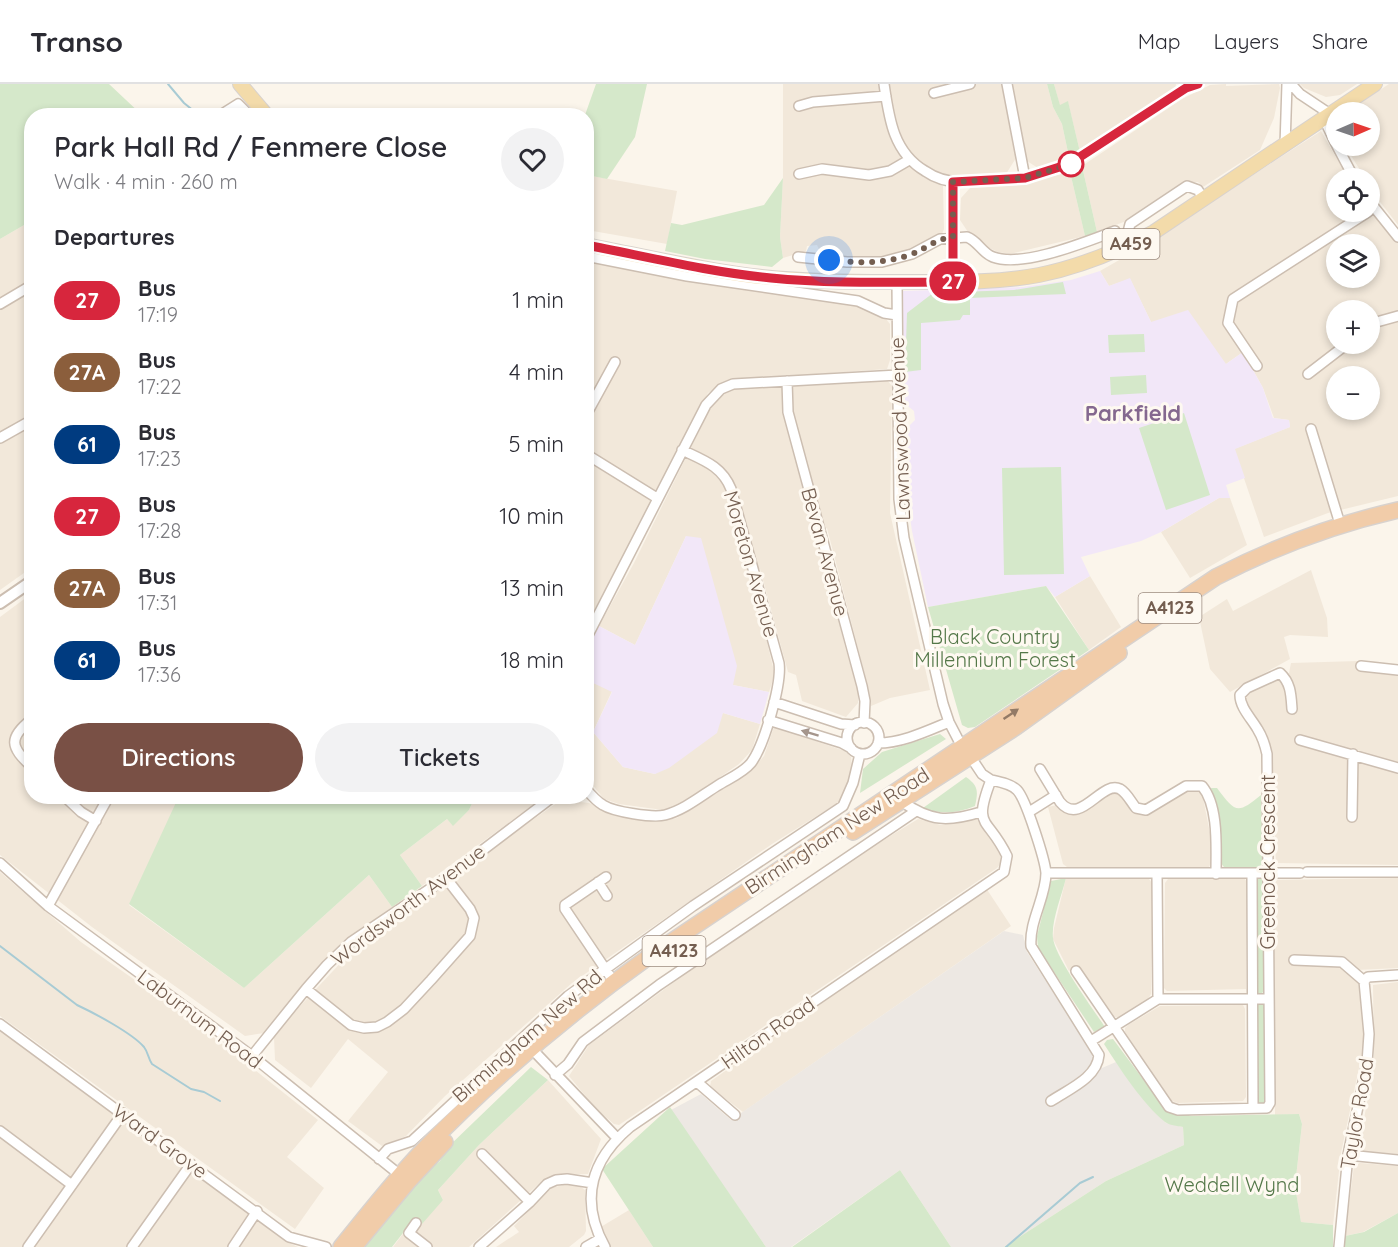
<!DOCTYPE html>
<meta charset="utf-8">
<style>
body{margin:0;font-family:Quicksand,sans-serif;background:#f2f2f3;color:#2b2b33;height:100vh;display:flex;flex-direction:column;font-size:22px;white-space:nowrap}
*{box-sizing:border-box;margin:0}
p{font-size:20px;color:#7c7c81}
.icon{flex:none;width:33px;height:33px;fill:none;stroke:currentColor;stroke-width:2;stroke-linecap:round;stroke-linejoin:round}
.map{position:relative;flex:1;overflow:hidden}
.side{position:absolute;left:24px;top:24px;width:570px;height:696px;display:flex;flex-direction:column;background:#fff;border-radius:24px;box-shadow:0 3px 9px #0003}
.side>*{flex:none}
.badge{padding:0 12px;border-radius:20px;font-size:21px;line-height:39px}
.needle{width:39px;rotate:88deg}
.buttons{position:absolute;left:1326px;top:18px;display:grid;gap:12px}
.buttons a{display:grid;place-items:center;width:54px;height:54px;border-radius:50%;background:#fff;box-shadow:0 3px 9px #0003;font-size:30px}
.you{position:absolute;width:30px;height:30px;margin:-15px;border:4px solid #fff;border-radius:50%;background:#1a73e8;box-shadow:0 0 0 9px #1a73e833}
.map>.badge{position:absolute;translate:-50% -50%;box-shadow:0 0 0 3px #fff}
h2{padding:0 30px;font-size:22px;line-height:54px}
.round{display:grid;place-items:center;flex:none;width:63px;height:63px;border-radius:32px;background:#f2f2f3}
.summary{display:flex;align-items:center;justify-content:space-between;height:102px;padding:0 30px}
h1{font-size:28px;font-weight:600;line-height:45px}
.button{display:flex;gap:12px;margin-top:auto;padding:12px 30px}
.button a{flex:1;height:69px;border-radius:36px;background:#795045;color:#fff;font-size:24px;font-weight:600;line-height:69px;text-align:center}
.button a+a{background:#f2f2f3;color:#2b2b33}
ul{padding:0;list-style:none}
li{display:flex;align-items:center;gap:18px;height:72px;padding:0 30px}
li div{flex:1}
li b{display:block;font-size:22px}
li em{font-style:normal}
li .badge{min-width:66px;font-weight:700;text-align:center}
header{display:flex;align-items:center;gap:36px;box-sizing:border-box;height:84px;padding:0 30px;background:#fff;border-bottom:2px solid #e1e1e2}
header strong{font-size:28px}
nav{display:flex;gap:33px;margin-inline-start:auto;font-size:21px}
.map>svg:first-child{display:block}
.residential{fill:#f2e8da;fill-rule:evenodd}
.industrial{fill:#ede8e3}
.education{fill:#f2e7f8}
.green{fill:#d5e8ca}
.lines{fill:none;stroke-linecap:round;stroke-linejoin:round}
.stream{stroke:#a8cbd4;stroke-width:2}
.minor-casing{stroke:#ccbeb1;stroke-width:12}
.tertiary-casing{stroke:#ccbeb1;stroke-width:14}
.primary-casing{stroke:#d8d2ce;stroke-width:16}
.trunk-casing{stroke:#d8d2ce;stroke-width:18}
.minor{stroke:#fff;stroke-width:9}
.tertiary{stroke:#fff;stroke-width:10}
.primary{stroke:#f3dbaa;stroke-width:14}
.trunk{stroke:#f1cca9;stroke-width:15}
.oneway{fill:#937a66}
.oneway2{fill:#a5968d}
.line-casing{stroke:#fff;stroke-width:14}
.line{stroke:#d7263d;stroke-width:9}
.walk{stroke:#745e50;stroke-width:6;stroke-dasharray:0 10.8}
.stop-dot{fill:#fff;stroke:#d7263d;stroke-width:3}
.labels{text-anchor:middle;stroke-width:6;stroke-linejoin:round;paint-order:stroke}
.shield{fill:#fef9f1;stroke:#9d8c80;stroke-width:1.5}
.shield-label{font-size:18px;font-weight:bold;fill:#745e50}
.street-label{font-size:20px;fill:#745e50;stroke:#fef9f1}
.park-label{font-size:20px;fill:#547849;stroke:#fef9f1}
.quarter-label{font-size:22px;font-weight:bold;fill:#84688f;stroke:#fef9f1}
</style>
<header>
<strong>Transo</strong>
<nav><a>Map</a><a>Layers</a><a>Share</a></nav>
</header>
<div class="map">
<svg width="1398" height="1163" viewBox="0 0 1398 1163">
<rect width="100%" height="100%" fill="#fbf5eb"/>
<path class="residential" d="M 783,0 L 1047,0 L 1053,23 L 1062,40 L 1069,73 L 1038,84 L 1027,77 L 1021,51 L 1011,52 L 1016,74 L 1006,90 L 950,93 L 928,83 L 923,93 L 943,102 L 944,145 L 942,150 L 910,167 L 870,176 L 822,172 L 817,161 L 807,162 L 806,167 L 783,174 L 780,153 L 783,94 Z
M 1054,0 L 1176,0 L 1175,6 L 1168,11 L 1080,68 L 1068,18 L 1060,22 Z
M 1226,0 L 1226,2 L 1279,0 L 1280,4 L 1274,34 L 1260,66 L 1203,103 L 1198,98 L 1188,99 L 1129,136 L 1097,148 L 1082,82 L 1182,15 L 1210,1 Z
M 1300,0 L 1357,0 L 1340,11 L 1326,13 L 1304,4 Z
M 1389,0 L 1398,0 L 1398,141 L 1373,109 L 1370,102 L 1370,94 L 1365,94 L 1345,62 L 1370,62 L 1370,28 L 1347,28 Z
M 1321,47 L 1348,94 L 1336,94 L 1336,128 L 1370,127 L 1398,159 L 1398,412 L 1328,429 L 1264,453 L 1234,365 L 1290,343 L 1289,336 L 1274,334 L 1263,304 L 1243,268 L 1226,280 L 1151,238 L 1130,195 L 1109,202 L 1100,187 L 1142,163 ZM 1336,160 L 1370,160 L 1370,194 L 1336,194 ZM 1336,226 L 1370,226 L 1370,260 L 1336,260 ZM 1336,292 L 1370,292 L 1370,326 L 1336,326 Z
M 1070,88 L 1085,152 L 1010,170 L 998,168 L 987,163 L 968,148 L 960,136 L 961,114 L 970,104 L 1027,98 Z
M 586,91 L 677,107 L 667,160 L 587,146 Z
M 31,137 L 31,484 L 0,506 L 0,155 Z
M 587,176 L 686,197 L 860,222 L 886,235 L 890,240 L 890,276 L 887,285 L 728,296 L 708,309 L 587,540 L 586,444 L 590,435 L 586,433 Z
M 887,296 L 892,302 L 890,429 L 930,606 L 890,614 L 871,622 L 869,607 L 827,444 L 818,448 L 845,563 L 858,606 L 858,619 L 846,633 L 802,617 L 796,591 L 788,588 L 760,485 L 750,489 L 774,587 L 772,599 L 769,608 L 733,601 L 686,452 L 635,561 L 599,542 L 634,479 L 706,333 L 716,316 L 723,309 L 733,305 Z
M 1219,414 L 1230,414 L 1247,461 L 1190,494 L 1161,448 Z
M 1311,486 L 1327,534 L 1328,553 L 1290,551 L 1284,553 L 1290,575 L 1230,608 L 1210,585 L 1199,533 L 1227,515 L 1233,527 Z
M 1090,492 L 1121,543 L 1089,566 L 1055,513 Z
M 31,510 L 32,712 L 180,713 L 129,821 L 244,904 L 369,791 L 392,823 L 320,880 L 264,949 L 245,952 L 92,843 L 0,771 L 0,533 Z
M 1358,577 L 1358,586 L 1398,590 L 1398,781 L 1276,779 L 1271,670 L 1242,613 L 1276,592 L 1289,589 L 1291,579 Z
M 587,596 L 612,607 L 593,648 L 623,683 L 655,690 L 723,629 L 760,640 L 752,666 L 739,680 L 684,718 L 673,723 L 663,726 L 619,720 L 604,715 L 587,694 Z
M 774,643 L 845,667 L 851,673 L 852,682 L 847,700 L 839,718 L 772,760 L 572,899 L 445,1012 L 406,1052 L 382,1062 L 348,1037 L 388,988 L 348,955 L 311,1004 L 275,976 L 274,953 L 288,935 L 362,856 L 561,716 L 589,719 L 615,730 L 629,733 L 662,737 L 677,734 L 750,688 L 764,672 Z
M 1189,706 L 1199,706 L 1202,709 L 1210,749 L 1212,777 L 1209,783 L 1067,783 L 1063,780 L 1048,723 L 1057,721 L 1064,727 L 1075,730 L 1085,727 L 1112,709 L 1118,709 L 1134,727 L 1145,730 L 1155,727 Z
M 475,713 L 544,713 L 422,802 L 400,771 L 447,735 L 453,741 L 469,726 Z
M 918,735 L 941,741 L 978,735 L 1000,768 L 1001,779 L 997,784 L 619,1041 L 614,1040 L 596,1025 L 569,992 L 589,961 L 750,842 L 848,778 Z
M 0,788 L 81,858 L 193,937 L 318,1036 L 287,1073 L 324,1104 L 295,1145 L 0,932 Z
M 1066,794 L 1149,795 L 1153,800 L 1151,910 L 1148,915 L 1119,934 L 1112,932 L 1078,881 L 1069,887 L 1053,855 L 1054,844 Z
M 1244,794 L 1247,798 L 1246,905 L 1167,907 L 1164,904 L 1165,799 L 1168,795 Z
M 1398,794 L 1398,884 L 1357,886 L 1363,945 L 1363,965 L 1341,1069 L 1333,1141 L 1301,1138 L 1295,1102 L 1302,1040 L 1299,1030 L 1275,1031 L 1273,796 Z
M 986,804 L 1011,842 L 743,1028 L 710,1003 L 711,997 Z
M 1398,898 L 1398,1070 L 1362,1067 L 1359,1062 L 1374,981 L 1373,901 Z
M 1243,921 L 1245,925 L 1246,1013 L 1243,1017 L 1178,1019 L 1172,1017 L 1125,948 L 1125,944 L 1128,941 L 1160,922 Z
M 0,946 L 251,1129 L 289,1159 L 298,1163 L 0,1163 Z
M 548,996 L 601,1055 L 588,1090 L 556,1091 L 542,1097 L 469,1163 L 393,1163 L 414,1135 L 443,1116 L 438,1106 L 479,1061 Z
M 1360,1079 L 1398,1082 L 1398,1129 L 1363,1148 L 1345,1152 L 1354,1082 Z
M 567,1100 L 577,1100 L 585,1106 L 586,1147 L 584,1151 L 569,1163 L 496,1163 L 519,1148 L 514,1142 L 551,1104 Z
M 629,1126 L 653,1163 L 610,1163 L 599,1144 Z"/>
<path class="industrial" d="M 1004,847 L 1023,851 L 1027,868 L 1102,984 L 1116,978 L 1146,1018 L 1166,1039 L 1183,1043 L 1184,1061 L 1106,1097 L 1004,1163 L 951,1163 L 900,1086 L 791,1163 L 766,1163 L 671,1026 L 701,1010 L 731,1036 Z"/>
<path class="education" d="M 1100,187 L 1109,202 L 1130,194 L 1151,238 L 1188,226 L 1226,280 L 1243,268 L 1263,304 L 1273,334 L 1289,336 L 1290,343 L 1235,365 L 1245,394 L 1226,401 L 1230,414 L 1219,414 L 1161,448 L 1141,457 L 1081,473 L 1090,492 L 1055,513 L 1046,502 L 928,523 L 912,447 L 908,419 L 906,345 L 915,336 L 914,327 L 904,319 L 903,207 L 1023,203 L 1071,196 Z
M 686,452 L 701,454 L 737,582 L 733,601 L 769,608 L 760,640 L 723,629 L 717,649 L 669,684 L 655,690 L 623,683 L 593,648 L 612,608 L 587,596 L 587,567 L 599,542 L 635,561 Z"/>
<path class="green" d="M 0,0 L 109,0 L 142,31 L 32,32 L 31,137 L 0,155 Z
M 596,0 L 647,0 L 635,53 L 607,95 L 587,91 L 586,32 L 585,31 Z
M 1047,0 L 1054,0 L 1060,21 L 1068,17 L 1080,68 L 1069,73 L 1062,40 L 1053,23 Z
M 1082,82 L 1097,148 L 1085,152 L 1070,88 Z
M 783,94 L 780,153 L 783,174 L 772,183 L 705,175 L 665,167 L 671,139 L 682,141 L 764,121 Z
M 1063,198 L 1066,210 L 970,214 L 970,231 L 963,231 L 960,236 L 921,239 L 921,286 L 905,288 L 907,229 L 933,209 L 1014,206 Z
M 1144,250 L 1145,268 L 1109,269 L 1108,251 Z
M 1146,291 L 1147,309 L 1111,311 L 1110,293 Z
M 1184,329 L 1210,411 L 1166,426 L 1139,344 Z
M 1061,383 L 1064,490 L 1004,491 L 1002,384 Z
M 1046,502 L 1089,566 L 975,643 L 968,644 L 962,641 L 928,523 Z
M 940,650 L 946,655 L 860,709 L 863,685 L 882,668 Z
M 966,693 C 979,702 978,708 975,722 C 958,729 940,731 923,724 Z
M 1211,704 L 1217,704 C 1235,728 1237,731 1261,711 L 1263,779 L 1258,784 L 1224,783 L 1220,778 L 1221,747 Z
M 179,712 L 475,712 L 475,713 L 469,726 L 453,742 L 447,735 L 400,771 L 422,802 L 392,823 L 369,791 L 244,904 L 129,820 Z
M 1261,793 L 1265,795 L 1264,907 L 1262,909 L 1258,909 L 1257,905 L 1257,795 Z
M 1066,794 C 1062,811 1051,837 1053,854 C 1055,873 1093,925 1105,943 L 1094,948 L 1038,864 L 1037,852 L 1051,797 Z
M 1258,917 L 1265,918 L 1265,1019 L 1262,1021 L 1258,1019 L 1257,1015 Z
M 1113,955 L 1166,1026 L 1192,1032 L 1299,1030 L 1302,1040 L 1295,1102 L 1301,1138 L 1333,1141 L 1333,1163 L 1004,1163 L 1106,1097 L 1184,1061 L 1183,1043 C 1177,1042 1169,1041 1165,1038 C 1142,1019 1120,985 1104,960 L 1107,956 Z
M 531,983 L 548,996 L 479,1061 L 438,1106 L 443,1116 L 422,1140 L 414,1135 L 392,1163 L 363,1163 L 415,1097 L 440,1077 L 448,1063 Z
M 670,1023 L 766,1163 L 653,1163 L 602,1085 Z
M 900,1086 L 951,1163 L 792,1163 Z
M 1398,1129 L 1398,1163 L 1345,1163 L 1345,1152 L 1364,1148 Z"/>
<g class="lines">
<path class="stream" d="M 168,0 L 184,19 L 200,32
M 586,438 L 591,439
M 0,862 L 77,921 C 94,929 132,949 144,963 C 148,968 148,974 152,980 L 191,1005 L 204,1008 L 220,1017
M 1006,1163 L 1080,1099 L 1093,1093"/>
<defs>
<path id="minor" d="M 884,0 C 889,34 893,68 925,87 C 935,94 948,98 961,98 L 1025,94 L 1069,80 L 1187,4 L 1198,0
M 1007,0 L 1025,94
M 1291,0 L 1300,10 L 1330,30
M 934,9 L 970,0
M 799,22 L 813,18 L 886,12
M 219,32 L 238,20 L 250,32
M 1324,35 L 1336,60
M 1285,62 L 1287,0
M 1337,62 L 1354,94
M 799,90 L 822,85 L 869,91 L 890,87 L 909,76
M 953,98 L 953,198
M 1370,118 L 1398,153
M 1131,160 L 1128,148 L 1130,140 L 1187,102 L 1198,106 L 1204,116
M 586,172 L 687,192 L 858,217 L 884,229 L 897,231
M 798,173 L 847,178 L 882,178 L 912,170 L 940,155 L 967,153 C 978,157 982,169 993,173 C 1023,184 1085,158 1115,147
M 897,198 L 899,415 L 904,454 L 943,620 L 949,638 L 962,663
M 0,220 L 32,201
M 1370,242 L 1373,239 L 1398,232
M 1257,282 L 1228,239 L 1233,215 L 1368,128
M 1308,290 L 1347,260
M 787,297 L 788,328 L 862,602 L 865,617 L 864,639
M 586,331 L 615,278
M 1311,345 L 1340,440
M 0,354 L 32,336
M 586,370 L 657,414
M 586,555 L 706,321 L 721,305 L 733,300 L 898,291
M 1361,582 L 1398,586
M 774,618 L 841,640 L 855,641
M 32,635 C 8,654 10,663 32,683
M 768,636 L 842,659 L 851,664
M847 654a16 16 0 1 1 32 0a16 16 0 1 1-32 0Z
M 1300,656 L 1398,684
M 878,659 C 902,659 927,647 949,638
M 1040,685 L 1060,718 C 1081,743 1101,696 1120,705 C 1127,709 1131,718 1136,724 L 1146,726 L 1186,702 L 1202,702 C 1219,722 1216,764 1216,790
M 991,696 C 1000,698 1011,700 1017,706 C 1026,715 1045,776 1046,789 C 1046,813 1029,837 1031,862 L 1099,971 C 1097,994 1069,1005 1051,1017
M 586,705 C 591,711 596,717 603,721 C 614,728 653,734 665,731 C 684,726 701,712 717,702 C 728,695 743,689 751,679 C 764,662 782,600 779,579 L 731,405 C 722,382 703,376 682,366
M 64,712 L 81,728 L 96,737
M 901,717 C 931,738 948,738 981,728
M 1029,728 L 1056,711
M 1352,733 L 1353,670
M 0,779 L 48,822 L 252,972 L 400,1091
M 1307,788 L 1398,788
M 1046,789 L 1300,789
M 1157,790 L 1158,915
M 1252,790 L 1253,1024
M 606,793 L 565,821 L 565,825 L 614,898
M 598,798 L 607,812
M 48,822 L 109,712
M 1294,876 L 1342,878 L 1364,897
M 1076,887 L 1169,1023 L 1178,1026 L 1267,1024 L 1270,1019 L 1267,670 C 1265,661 1263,654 1258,646 C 1252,635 1240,624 1240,611 L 1247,604 L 1280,589 C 1291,599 1291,611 1292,625
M 1364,897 L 1368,893 L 1398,891
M 306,905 L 351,941 L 364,944 L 377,943 L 387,938 L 404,925 L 431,896 L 470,852 L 474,834 L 470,825 L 446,794
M 0,940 L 289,1153 L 326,1163
M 1091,957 L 1158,915 L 1269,915
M 531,964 L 617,1054
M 252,972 L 306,905 L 327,881 L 351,858 L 446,794 L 554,712
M 555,991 L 568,980 L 583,958 L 659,901 L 916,727
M 697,998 L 735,1031
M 0,1047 L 72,1101
M 482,1070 L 530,1118
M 1348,1071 L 1398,1076
M 379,1075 L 388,1065 L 412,1057 L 568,912 L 693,822 L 843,722 L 853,699 L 860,670
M 416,1139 L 409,1149 L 427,1163
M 28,1163 L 123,1029
M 132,1163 L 191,1080
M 233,1163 L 257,1127
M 479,1163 L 530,1118 L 547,1100 L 556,1096 L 567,1095 L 593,1099
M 586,1163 L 600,1155
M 605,1163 C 579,1116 591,1076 630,1043 L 1004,788 L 1007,772 C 988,732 972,745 991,696 L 982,690 L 970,672
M 1339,1163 L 1348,1071 L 1367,979 L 1369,950 L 1364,897"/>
<path id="tertiary" d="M 0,519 L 32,497"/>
<path id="primary" d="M 240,0 L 267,32
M 586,161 C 642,172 697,185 752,192 C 804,198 855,198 907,198 C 951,198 996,199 1039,191 C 1079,183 1118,167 1154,148 L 1375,0"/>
<path id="trunk" d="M 853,748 L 1016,643 L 1119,569
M 341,1163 C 368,1130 394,1096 424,1065 C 492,995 567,931 647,874 L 1216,493 C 1276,462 1332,441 1398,426
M 354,1163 L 408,1098 L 445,1058"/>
</defs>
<use href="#minor" class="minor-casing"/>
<use href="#tertiary" class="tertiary-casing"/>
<use href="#primary" class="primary-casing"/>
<use href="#trunk" class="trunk-casing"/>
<use href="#minor" class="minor"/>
<use href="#tertiary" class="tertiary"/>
<use href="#primary" class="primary"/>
<use href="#trunk" class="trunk"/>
</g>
<defs><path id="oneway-solid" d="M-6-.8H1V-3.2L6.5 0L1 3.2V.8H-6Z" transform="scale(1.5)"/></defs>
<use class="oneway" href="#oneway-solid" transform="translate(1011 630) rotate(-34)"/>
<use class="oneway2" href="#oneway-solid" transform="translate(810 649) rotate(-163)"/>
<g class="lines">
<defs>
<path id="line" d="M 586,161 C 648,173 709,188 771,194 C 831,200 893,198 953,198 L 953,98 L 1025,94 L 1069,80 L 1186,4 L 1198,0"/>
</defs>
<use href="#line" class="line-casing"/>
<use href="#line" class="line"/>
<path class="walk" d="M 829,176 C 856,179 884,180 909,171 C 926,165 935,155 953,153 L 953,98 L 1025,94 L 1071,80"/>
</g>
<circle class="stop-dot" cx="1071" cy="80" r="12"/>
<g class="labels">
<g class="shield">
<rect x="1102.5" y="145" width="57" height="30" rx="4.5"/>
<rect x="1138.5" y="509" width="63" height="30" rx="4.5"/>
<rect x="642.5" y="852" width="63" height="30" rx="4.5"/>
</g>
<g class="shield-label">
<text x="1131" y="166">A459</text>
<text x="1170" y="530">A4123</text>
<text x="674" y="873">A4123</text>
</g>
<g class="street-label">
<text transform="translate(900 345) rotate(-92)" y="7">Lawnswood Avenue</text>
<text transform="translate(825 468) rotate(75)" y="7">Bevan Avenue</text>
<text transform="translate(751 480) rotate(74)" y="7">Moreton Avenue</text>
<text transform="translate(837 747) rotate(-33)" y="7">Birmingham New Road</text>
<text transform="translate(1268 778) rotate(-90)" y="7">Greenock Crescent</text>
<text transform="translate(408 821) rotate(-37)" y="7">Wordsworth Avenue</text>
<text transform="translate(200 935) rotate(37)" y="7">Laburnum Road</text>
<text transform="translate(768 949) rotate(-35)" y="7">Hilton Road</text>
<text transform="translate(527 952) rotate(-41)" y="7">Birmingham New Rd</text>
<text transform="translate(1357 1030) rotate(-80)" y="7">Taylor Road</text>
<text transform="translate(160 1057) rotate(36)" y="7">Ward Grove</text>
</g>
<g class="park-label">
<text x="995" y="560">Black Country<tspan x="995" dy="23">Millennium Forest</tspan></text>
<text x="1232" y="1108">Weddell Wynd</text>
</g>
<g class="quarter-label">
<text x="1133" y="337">Parkfield</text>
</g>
</g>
</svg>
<div class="buttons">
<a><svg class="needle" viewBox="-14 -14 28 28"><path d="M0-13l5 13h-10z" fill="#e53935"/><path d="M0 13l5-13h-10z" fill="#7c7c81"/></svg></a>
<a><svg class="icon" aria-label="locate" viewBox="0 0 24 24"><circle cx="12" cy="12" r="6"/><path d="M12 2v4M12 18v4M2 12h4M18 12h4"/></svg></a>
<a><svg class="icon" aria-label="layers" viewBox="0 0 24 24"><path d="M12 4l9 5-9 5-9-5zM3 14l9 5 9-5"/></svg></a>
<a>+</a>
<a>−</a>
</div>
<div class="you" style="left:829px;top:176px"></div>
<b class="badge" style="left:953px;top:197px;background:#d7263d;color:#fff">27</b>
<section class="side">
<div class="summary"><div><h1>Park Hall Rd / Fenmere Close</h1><p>Walk · 4 min · 260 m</p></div><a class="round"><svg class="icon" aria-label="heart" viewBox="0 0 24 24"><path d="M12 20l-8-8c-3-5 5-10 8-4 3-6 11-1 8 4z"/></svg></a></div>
<h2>Departures</h2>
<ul>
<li><span class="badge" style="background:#d7263d;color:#fff">27</span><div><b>Bus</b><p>17:19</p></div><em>1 min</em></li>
<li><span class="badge" style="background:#8b5e3c;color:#fff">27A</span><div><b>Bus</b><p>17:22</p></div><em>4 min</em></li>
<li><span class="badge" style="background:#003b80;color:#fff">61</span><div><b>Bus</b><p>17:23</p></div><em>5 min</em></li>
<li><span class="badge" style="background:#d7263d;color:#fff">27</span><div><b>Bus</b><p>17:28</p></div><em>10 min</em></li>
<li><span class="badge" style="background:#8b5e3c;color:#fff">27A</span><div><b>Bus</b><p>17:31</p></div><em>13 min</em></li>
<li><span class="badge" style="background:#003b80;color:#fff">61</span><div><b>Bus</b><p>17:36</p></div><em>18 min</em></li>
</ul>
<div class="button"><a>Directions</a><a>Tickets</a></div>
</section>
</div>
